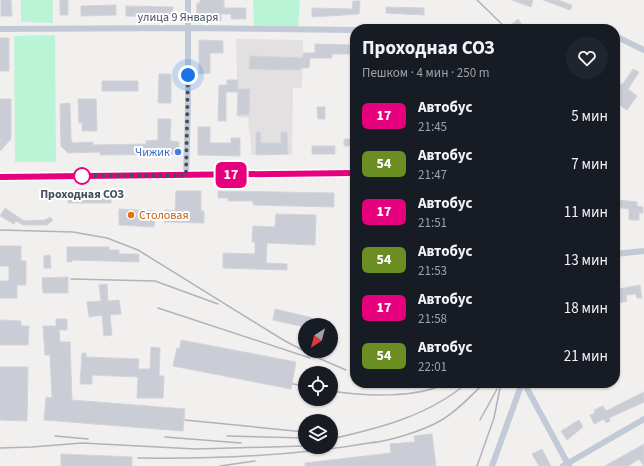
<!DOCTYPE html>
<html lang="ru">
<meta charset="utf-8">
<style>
body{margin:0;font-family:"Source Sans 3",sans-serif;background:#20242c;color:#f1f3f6;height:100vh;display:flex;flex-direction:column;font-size:15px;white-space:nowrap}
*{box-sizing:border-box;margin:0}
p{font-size:13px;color:#9ea1a6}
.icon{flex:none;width:22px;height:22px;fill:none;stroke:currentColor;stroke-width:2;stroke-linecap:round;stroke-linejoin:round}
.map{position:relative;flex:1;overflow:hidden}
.side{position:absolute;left:350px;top:24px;width:270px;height:364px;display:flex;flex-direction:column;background:#171b24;border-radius:16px;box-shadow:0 1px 3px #0004}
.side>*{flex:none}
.badge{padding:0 8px;border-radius:6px;font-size:14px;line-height:26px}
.needle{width:26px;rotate:216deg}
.fabs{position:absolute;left:298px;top:318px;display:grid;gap:8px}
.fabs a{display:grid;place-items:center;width:40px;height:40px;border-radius:50%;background:#171b24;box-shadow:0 1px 3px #0004;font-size:20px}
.you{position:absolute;width:20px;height:20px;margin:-10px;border:3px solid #fff;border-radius:50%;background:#1a73e8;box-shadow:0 0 0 6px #1a73e833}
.map>.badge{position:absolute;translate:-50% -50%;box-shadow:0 0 0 2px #fff}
.round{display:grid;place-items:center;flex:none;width:42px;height:42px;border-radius:21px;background:#20242c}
.overview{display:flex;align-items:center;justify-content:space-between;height:68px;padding:0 12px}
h1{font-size:19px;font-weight:700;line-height:30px}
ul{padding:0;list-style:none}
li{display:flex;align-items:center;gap:12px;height:48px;padding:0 12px}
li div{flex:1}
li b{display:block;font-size:15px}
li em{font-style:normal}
li .badge{min-width:44px;font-weight:700;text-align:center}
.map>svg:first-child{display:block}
.education{fill:#e3e0e1}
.green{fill:#b9f4d6}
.building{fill:#cacdd5;stroke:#d2d4db}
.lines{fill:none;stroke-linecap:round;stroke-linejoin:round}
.minor{stroke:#c1cad6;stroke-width:6}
.rail{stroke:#b0b3ba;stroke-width:1.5}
.line-casing{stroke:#fff;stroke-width:9}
.line{stroke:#e6007e;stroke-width:6}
.walk{stroke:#45505f;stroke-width:4;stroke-dasharray:0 7.2}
.shop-dot{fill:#3f7fe0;stroke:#fff;stroke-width:1.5}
.stop-dot{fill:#fff;stroke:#e6007e;stroke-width:2}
.food-dot{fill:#e8710a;stroke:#fff;stroke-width:1.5}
.labels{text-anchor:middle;stroke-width:4;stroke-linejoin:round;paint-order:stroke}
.street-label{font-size:12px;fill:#45505f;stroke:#fff}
.shop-label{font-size:12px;fill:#366cbe;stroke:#fff;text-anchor:end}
.stop-label{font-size:12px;font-weight:bold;fill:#45505f;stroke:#fff}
.food-label{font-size:12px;fill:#c56008;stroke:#fff;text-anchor:start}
</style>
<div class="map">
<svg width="644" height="466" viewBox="0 0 644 466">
<rect width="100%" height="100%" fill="#f2efef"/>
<path class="education" d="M 236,39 L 303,40 L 302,88 L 293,88 L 292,155 L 252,155 L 248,118 L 238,117 Z"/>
<path class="green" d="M 21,0 L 53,0 L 53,23 L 21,22 Z
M 253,0 L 300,0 L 298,27 L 254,26 Z
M 55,35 L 56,162 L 15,162 L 14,36 Z"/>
<path class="building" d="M 1,0 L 11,0 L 12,16 L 1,16 Z
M 60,0 L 68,0 L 68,15 L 60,15 Z
M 200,0 L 224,0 L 224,8 L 246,8 L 246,19 L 231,19 L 231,14 L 221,14 L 221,21 L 196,21 L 197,3 L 200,3 Z
M 512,0 L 533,0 L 531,7 Z
M 543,0 L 558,0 L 572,5 L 570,10 Z
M 353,1 L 360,1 L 359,14 L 312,17 L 312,8 L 352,9 Z
M 116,5 L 116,15 L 81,16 L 81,6 Z
M 126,6 L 173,7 L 173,17 L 126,16 Z
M 386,7 L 424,8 L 424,15 L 386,13 Z
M 518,19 L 525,29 L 512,29 L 510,26 Z
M 0,38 L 9,38 L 9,71 L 0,71 Z
M 199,40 L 223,41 L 223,53 L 210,53 L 210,73 L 199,74 Z
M 315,44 L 355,45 L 355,54 L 332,54 L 332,58 L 310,58 L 309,68 L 300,68 L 300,70 L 249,69 L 250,56 L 303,58 L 303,53 L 315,53 Z
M 633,69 L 639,72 L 628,89 L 637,96 L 627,110 L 618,104 L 615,109 L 615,80 L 622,85 Z
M 159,74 L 171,74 L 171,103 L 158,103 Z
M 227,80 L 238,80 L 238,89 L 250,89 L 249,115 L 237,115 L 238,92 L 226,92 L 226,121 L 218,121 L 219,85 L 227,85 Z
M 102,81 L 138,81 L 138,91 L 102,91 Z
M 0,99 L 11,99 L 11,139 L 0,151 Z
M 78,99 L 96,99 L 97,131 L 82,131 L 82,123 L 79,123 Z
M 70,103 L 71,140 L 73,143 L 93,142 L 93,145 L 146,144 L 146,141 L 158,140 L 158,119 L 171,119 L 170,141 L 179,142 L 179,154 L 100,155 L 100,152 L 68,153 L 61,146 L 60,104 Z
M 317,107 L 325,107 L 325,119 L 318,119 Z
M 198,127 L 210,127 L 210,143 L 231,143 L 231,138 L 240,138 L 240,156 L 198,155 Z
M 256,132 L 260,132 L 261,143 L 281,143 L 281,132 L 287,132 L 288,154 L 256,155 Z
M 344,139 L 355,139 L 355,146 L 344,146 Z
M 312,146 L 335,146 L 335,154 L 312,154 Z
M 76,190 L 85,190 L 85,198 L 95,198 L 95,192 L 111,192 L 111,203 L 68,203 L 68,198 L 76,198 Z
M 176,191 L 201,191 L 201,211 L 204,211 L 204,223 L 164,222 L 165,210 L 175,211 Z
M 218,191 L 334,193 L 334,207 L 253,205 L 253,201 L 228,201 L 228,198 L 218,198 Z
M 618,200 L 637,202 L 637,206 L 643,207 L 643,213 L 639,213 L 639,220 L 629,220 L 629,209 L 615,207 L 615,203 L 617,203 Z
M 5,208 L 24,221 L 45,220 L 50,217 L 53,220 L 47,225 L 23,225 L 16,221 L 14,224 L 0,216 Z
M 119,209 L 155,211 L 154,227 L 119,225 Z
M 276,214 L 316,215 L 315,245 L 267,243 L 266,263 L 287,264 L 287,270 L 223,268 L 223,253 L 255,254 L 255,242 L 252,242 L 253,226 L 275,227 Z
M 0,246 L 21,246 L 21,261 L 26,261 L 26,285 L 17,285 L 17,298 L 0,298 L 0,281 L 9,281 L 9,266 L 0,266 Z
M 67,247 L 109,247 L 109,250 L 119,250 L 119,254 L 139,254 L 139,262 L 72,260 L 72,262 L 67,262 Z
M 50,255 L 51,268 L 44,268 L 44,256 Z
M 68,277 L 68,293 L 43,293 L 42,278 Z
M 107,284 L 108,301 L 119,300 L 121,314 L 110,315 L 112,335 L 104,336 L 102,315 L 89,317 L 87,302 L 101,301 L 99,285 Z
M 640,285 L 642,298 L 637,298 L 636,294 L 626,295 L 627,301 L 620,303 L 618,289 Z
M 275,309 L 313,318 L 311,325 L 305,325 L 305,327 L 273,320 Z
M 56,319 L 67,319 L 67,330 L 59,330 L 60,342 L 70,342 L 72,400 L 185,409 L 183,431 L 44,420 L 46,397 L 52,398 L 50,355 L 45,355 L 43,326 L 56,326 Z
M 0,320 L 21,321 L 21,326 L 29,326 L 28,345 L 0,345 Z
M 181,340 L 296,362 L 291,389 L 173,366 L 177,348 L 180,348 Z
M 151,347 L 160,348 L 159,376 L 164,376 L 163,398 L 137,398 L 138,377 L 92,375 L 92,384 L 80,384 L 82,353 L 86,353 L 86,357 L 139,359 L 138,369 L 150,369 Z
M 0,367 L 28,367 L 27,421 L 0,420 Z
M 644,392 L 644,402 L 609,418 L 610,421 L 606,423 L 604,419 L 594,424 L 590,415 L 595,413 L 594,410 L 603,406 L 606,411 Z
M 579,420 L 583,427 L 567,440 L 561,431 Z
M 432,434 L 436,466 L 305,466 L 305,463 L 391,453 L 390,444 L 415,442 L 414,436 Z
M 644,444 L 644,466 L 639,459 L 628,466 L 605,466 Z
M 542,449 L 551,466 L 539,466 L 532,454 Z
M 61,454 L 132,457 L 132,466 L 61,466 Z"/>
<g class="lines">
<path class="minor" d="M 591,27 L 597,29
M 0,29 L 187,28 L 355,30
M 615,36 L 644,50
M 186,175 L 188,107 L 188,0
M 0,177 L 355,173
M 615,254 L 644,251
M 524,383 L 569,466
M 492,466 L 522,383
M 563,466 L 644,419"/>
<path class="rail" d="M 477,0 L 507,29
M 0,230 L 73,232 L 107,238 L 138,250 L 285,341 L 316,357 L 346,370
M 71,279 L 155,281 L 218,304
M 158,308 L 310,358
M 293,384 L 305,386
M 331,391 C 363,396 417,399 446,383
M 185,420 L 305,432
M 480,420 L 497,389
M 55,436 L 88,439
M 227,436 L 305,438
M 165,437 L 241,443
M 331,439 C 380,428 428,416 467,383
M 370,443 C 390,441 422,431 440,421 C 456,412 471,396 484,383
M 0,448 L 32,447 L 82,443 L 196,449 L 305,446
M 138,458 C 217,459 297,456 375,442
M 220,466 L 255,461
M 477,466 L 494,418 L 501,383"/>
</g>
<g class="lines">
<defs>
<path id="line" d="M 0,177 L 355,173"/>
</defs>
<use href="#line" class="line-casing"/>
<use href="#line" class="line"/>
<path class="walk" d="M 82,176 L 78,176 L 186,175 L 188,75"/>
</g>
<circle class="shop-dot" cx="178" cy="152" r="4"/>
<circle class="stop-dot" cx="82" cy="176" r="8"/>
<circle class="food-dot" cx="131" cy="215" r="4"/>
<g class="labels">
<g class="street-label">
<text x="178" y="21">улица 9 Января</text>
</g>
<g class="shop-label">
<text x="170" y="156">Чижик</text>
</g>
<g class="stop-label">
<text x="82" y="198">Проходная СОЗ</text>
</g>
<g class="food-label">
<text x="139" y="219">Столовая</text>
</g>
</g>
</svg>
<div class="fabs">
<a><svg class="needle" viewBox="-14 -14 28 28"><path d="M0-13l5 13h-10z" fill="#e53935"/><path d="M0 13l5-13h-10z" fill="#9ea1a6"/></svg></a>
<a><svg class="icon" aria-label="locate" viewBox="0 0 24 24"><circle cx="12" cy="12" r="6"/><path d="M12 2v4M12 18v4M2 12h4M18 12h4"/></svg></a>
<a><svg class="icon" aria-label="layers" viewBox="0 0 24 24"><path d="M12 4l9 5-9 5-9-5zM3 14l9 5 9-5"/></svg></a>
</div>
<div class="you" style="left:188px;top:75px"></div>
<b class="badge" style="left:231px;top:175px;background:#e6007e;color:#fff">17</b>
<section class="side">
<div class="overview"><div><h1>Проходная СОЗ</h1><p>Пешком · 4 мин · 250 m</p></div><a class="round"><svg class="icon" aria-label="heart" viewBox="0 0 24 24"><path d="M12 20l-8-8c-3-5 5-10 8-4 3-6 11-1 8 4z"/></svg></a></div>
<ul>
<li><span class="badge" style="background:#e6007e;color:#fff">17</span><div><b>Автобус</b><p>21:45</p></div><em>5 мин</em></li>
<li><span class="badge" style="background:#6b8e23;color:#fff">54</span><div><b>Автобус</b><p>21:47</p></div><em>7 мин</em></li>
<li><span class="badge" style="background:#e6007e;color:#fff">17</span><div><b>Автобус</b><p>21:51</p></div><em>11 мин</em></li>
<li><span class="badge" style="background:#6b8e23;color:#fff">54</span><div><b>Автобус</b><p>21:53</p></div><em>13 мин</em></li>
<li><span class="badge" style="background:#e6007e;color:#fff">17</span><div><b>Автобус</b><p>21:58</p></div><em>18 мин</em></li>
<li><span class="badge" style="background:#6b8e23;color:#fff">54</span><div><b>Автобус</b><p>22:01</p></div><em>21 мин</em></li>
</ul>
</section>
</div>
